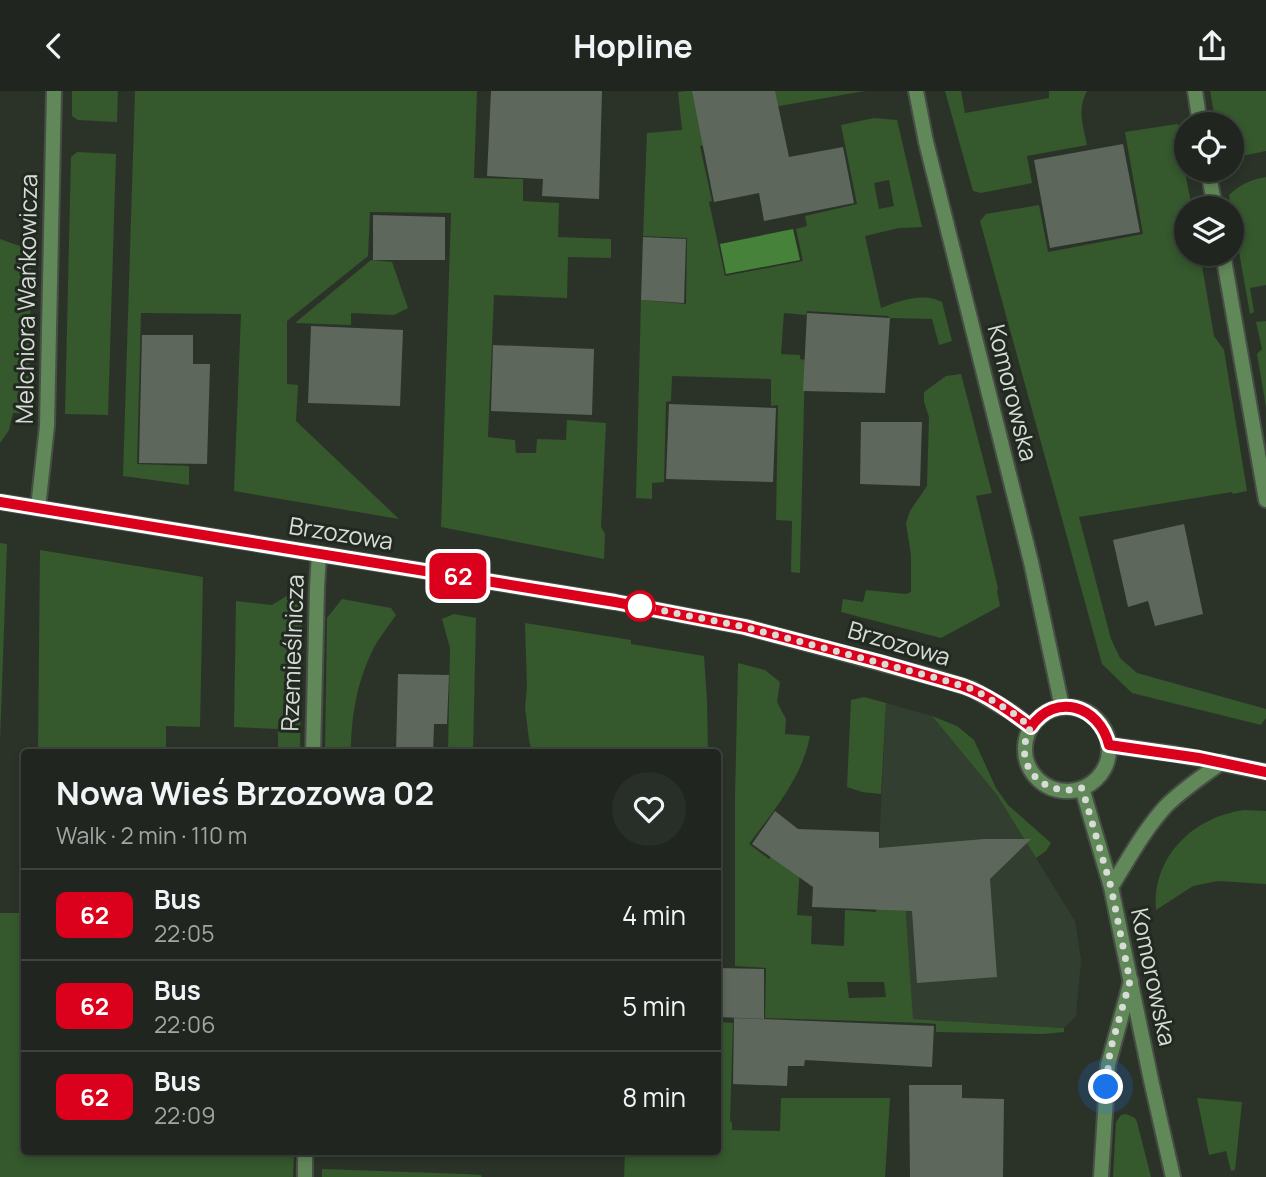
<!DOCTYPE html>
<meta charset="utf-8">
<style>
body{margin:0;font-family:Manrope,sans-serif;background:#282e28;color:#f1f3f6;height:100vh;display:flex;flex-direction:column;font-size:26px;white-space:nowrap}
*{box-sizing:border-box;margin:0}
p{font-size:23px;color:#a2a5a4}
.icon{flex:none;width:38px;height:38px;fill:none;stroke:currentColor;stroke-width:2;stroke-linecap:round;stroke-linejoin:round}
.map{position:relative;flex:1;overflow:hidden}
.drawer{position:absolute;left:21px;top:658px;width:700px;height:406px;display:flex;flex-direction:column;background:#20261f;border-radius:7px;box-shadow:0 4px 10px #0003,0 0 0 2px #3d433d}
.drawer>*{flex:none}
.badge{padding:0 14px;border-radius:10px;font-size:24px;line-height:46px}
.tools{position:absolute;left:1174px;top:21px;display:grid;gap:14px}
.tools a{display:grid;place-items:center;width:70px;height:70px;border-radius:50%;background:#20261f;box-shadow:0 4px 10px #0003,0 0 0 2px #3d433d;font-size:35px}
.you{position:absolute;width:35px;height:35px;margin:-18px;border:5px solid #fff;border-radius:50%;background:#1a73e8;box-shadow:0 0 0 10px #1a73e833}
.map>.badge{position:absolute;translate:-50% -50%;box-shadow:0 0 0 4px #fff}
.round{display:grid;place-items:center;flex:none;width:74px;height:74px;border-radius:37px;background:#282e28}
.headline{display:flex;align-items:center;justify-content:space-between;height:119px;padding:0 35px}
h1{font-size:33px;font-weight:700;line-height:52px}
ul{padding:0;list-style:none}
li{display:flex;align-items:center;gap:21px;height:91px;padding:0 35px;border-top:2px solid #3d433d}
li div{flex:1}
li b{display:block;font-size:26px}
li em{font-style:normal}
li .badge{min-width:77px;font-weight:700;text-align:center}
header{display:flex;justify-content:space-between;align-items:center;height:91px;padding:0 35px;background:#20261f;font-size:32px;font-weight:700}
.map>svg:first-child{display:block}
.built{fill:#323e2f}
.green{fill:#35582d;fill-rule:evenodd}
.water{fill:#468239}
.building{fill:#5e675c}
.lines{fill:none;stroke-linecap:round;stroke-linejoin:round}
.minor-casing{stroke:#474e45;stroke-width:18}
.tertiary-casing{stroke:#474e45;stroke-width:18}
.minor{stroke:#618859;stroke-width:14}
.tertiary{stroke:#618859;stroke-width:14}
.line-casing{stroke:#fff;stroke-width:16}
.line{stroke:#db011c;stroke-width:10}
.walk{stroke:#d7dcd6;stroke-width:7;stroke-dasharray:0 12.6}
.stop-dot{fill:#fff;stroke:#db011c;stroke-width:3.5}
.labels{text-anchor:middle;stroke-width:6;stroke-linejoin:round;paint-order:stroke}
.street-label{font-size:24px;fill:#d7dcd6;stroke:#212920}
</style>
<header><svg class="icon" aria-label="back" viewBox="0 0 24 24"><path d="M15 5l-7 7 7 7"/></svg>Hopline<svg class="icon" aria-label="share" viewBox="0 0 24 24"><path d="M12 15V3M7 8l5-5 5 5M5 13v7h14v-7"/></svg></header>
<div class="map">
<svg width="1266" height="1086" viewBox="0 0 1266 1086">
<rect width="100%" height="100%" fill="#2b3329"/>
<path class="built" d="M 886,612 L 932,625 L 997,704 L 1075,830 L 1081,869 L 1076,925 L 1064,937 L 913,928 L 886,907 L 876,819 Z"/>
<path class="green" d="M 72,0 L 118,0 L 117,31 L 78,29 L 72,25 Z
M 135,0 L 477,0 L 474,87 L 523,88 L 523,110 L 559,112 L 558,146 L 611,148 L 611,167 L 568,166 L 567,207 L 494,204 L 488,346 L 515,349 L 516,362 L 536,362 L 537,348 L 566,349 L 567,329 L 606,332 L 601,436 L 605,443 L 604,468 L 441,436 L 451,122 L 370,121 L 368,165 L 287,230 L 287,293 L 298,294 L 296,330 L 399,428 L 234,400 L 241,223 L 141,222 L 137,373 L 189,375 L 189,394 L 123,385 Z
M 686,0 L 865,0 L 734,23 L 738,47 L 700,55 L 712,110 L 709,111 L 725,185 L 803,170 L 796,138 L 807,135 L 805,125 L 857,113 L 841,34 L 874,27 L 897,29 L 922,136 L 899,137 L 865,145 L 881,217 C 899,210 923,201 942,211 L 952,250 L 939,254 L 932,228 L 890,227 L 888,225 L 807,220 L 806,224 L 784,222 L 781,263 L 800,264 L 800,268 L 805,269 L 800,482 L 791,481 L 792,430 L 776,429 L 778,314 L 771,315 L 771,288 L 672,285 L 671,310 L 666,311 L 664,391 L 652,392 L 652,408 L 636,407 L 641,209 L 686,213 L 687,147 L 643,145 L 647,42 L 682,39 L 678,1 ZM 889,89 L 894,115 L 879,118 L 874,92 Z
M 945,0 L 961,0 L 965,22 L 1049,7 L 1049,0 L 1087,0 C 1077,17 1083,35 1087,54 L 1027,65 L 1032,92 L 981,102 L 973,100 Z
M 1210,0 L 1266,0 L 1266,60 L 1232,67 L 1232,33 L 1216,33 Z
M 1177,33 L 1186,39 C 1187,50 1183,57 1183,67 C 1185,84 1189,101 1192,117 L 1186,117 L 1186,163 L 1200,163 L 1214,245 L 1224,259 L 1247,400 L 1233,403 L 1232,401 L 1079,426 L 1111,548 L 1120,567 L 1137,582 L 1266,618 L 1266,627 L 1261,634 L 1132,602 L 1102,573 L 980,130 L 986,123 L 1039,114 L 1048,161 L 1143,143 L 1125,41 Z
M 77,61 L 116,63 L 108,324 L 65,323 L 71,66 Z
M 1266,86 L 1266,194 L 1250,197 L 1254,221 L 1250,223 L 1229,104 C 1239,94 1252,88 1266,86 Z
M 0,148 L 31,159 L 29,322 L 13,322 L 9,339 L 0,352 Z
M 371,169 L 392,171 L 408,217 L 394,224 L 351,222 L 351,234 L 295,232 Z
M 1266,230 L 1266,316 L 1257,263 L 1262,258 L 1256,231 Z
M 961,283 L 992,402 L 976,405 L 998,497 L 997,500 L 1000,515 L 941,547 L 841,521 L 843,508 L 863,511 L 866,499 L 906,503 L 911,501 L 911,464 L 906,432 L 910,420 L 927,395 L 929,326 L 924,311 L 924,301 L 946,285 Z
M 0,452 L 7,453 L 0,650 Z
M 40,459 L 203,486 L 200,636 L 166,635 L 166,661 L 38,661 Z
M 293,501 L 302,521 L 300,661 L 278,661 L 278,638 L 234,636 L 236,510 L 272,514 Z
M 342,508 L 391,517 L 396,524 C 390,533 383,542 377,551 C 358,585 351,623 351,661 L 325,661 L 327,527 Z
M 454,523 L 476,527 L 473,661 L 448,661 L 450,557 L 442,528 Z
M 525,532 L 631,549 L 631,553 L 704,565 L 707,610 L 708,661 L 532,661 L 529,649 L 525,616 L 527,597 Z
M 738,572 L 765,579 L 780,591 L 777,611 L 786,628 L 785,643 L 810,645 C 802,687 774,719 749,753 L 769,768 L 793,738 L 801,758 L 797,824 L 812,825 L 811,853 L 844,855 L 845,819 L 876,821 L 878,769 L 902,768 L 913,928 L 1064,937 L 1064,941 L 1043,943 L 936,941 L 936,933 L 924,932 L 765,927 L 766,877 L 735,875 L 735,707 ZM 847,891 L 884,891 L 886,906 L 849,907 Z
M 864,606 L 886,612 L 881,703 L 862,701 L 847,696 L 851,609 Z
M 932,625 L 957,635 L 974,649 L 996,697 L 1008,714 L 1051,752 L 1046,760 L 1036,767 L 997,704 Z
M 1244,719 L 1266,720 L 1266,793 L 1218,790 L 1193,795 L 1156,819 C 1152,766 1193,726 1244,719 Z
M 0,822 L 24,822 L 24,1060 L 294,1061 L 293,1086 L 0,1086 Z
M 718,931 L 733,932 L 730,1030 L 732,1032 L 732,1039 L 780,1040 L 781,1007 L 890,1007 L 885,1086 L 624,1086 L 625,1061 L 718,1060 Z
M 1197,1007 L 1242,1011 L 1235,1079 L 1231,1080 L 1226,1060 L 1209,1064 Z
M 1126,1023 L 1135,1027 L 1137,1031 L 1151,1086 L 1113,1086 L 1116,1031 L 1121,1024 Z
M 322,1078 L 465,1083 L 481,1084 L 482,1086 L 322,1086 Z"/>
<path class="water" d="M 793,138 L 800,169 L 726,183 L 720,153 Z"/>
<path class="building" d="M 491,0 L 602,0 L 599,108 L 542,105 L 543,88 L 487,85 Z
M 692,0 L 775,0 L 789,66 L 843,56 L 854,112 L 764,130 L 759,102 L 714,111 Z
M 1123,53 L 1140,141 L 1050,157 L 1034,69 Z
M 373,124 L 445,126 L 445,169 L 373,169 Z
M 643,146 L 686,148 L 684,212 L 641,209 Z
M 807,222 L 890,227 L 885,302 L 803,300 Z
M 311,235 L 403,239 L 400,315 L 308,312 Z
M 142,244 L 193,244 L 193,273 L 210,273 L 207,373 L 139,372 Z
M 493,254 L 594,258 L 592,324 L 491,320 Z
M 669,313 L 776,317 L 773,391 L 666,388 Z
M 861,331 L 922,331 L 920,395 L 860,393 Z
M 1184,433 L 1203,523 L 1155,535 L 1148,510 L 1128,516 L 1113,449 Z
M 398,583 L 449,584 L 447,633 L 434,633 L 433,662 L 396,662 Z
M 775,720 L 798,738 L 879,741 L 879,757 L 984,748 L 1031,748 L 990,788 L 997,886 L 917,892 L 912,820 L 812,816 L 813,796 L 752,753 Z
M 718,877 L 764,878 L 764,928 L 718,926 Z
M 734,927 L 934,935 L 932,976 L 805,969 L 804,975 L 788,975 L 787,995 L 733,993 Z
M 909,994 L 962,994 L 962,1007 L 1004,1008 L 1003,1086 L 910,1086 Z"/>
<g class="lines">
<defs>
<path id="minor" d="M 1195,0 L 1200,33
M 1208,79 L 1215,117
M 1223,163 L 1266,409
M 38,417 L 47,335 L 54,0
M 313,662 L 317,496 L 319,463
M 305,1086 L 305,1060
M 1101,1086 L 1108,974 L 1131,890"/>
<path id="tertiary" d="M 916,0 L 926,51 L 1031,471 L 1062,616
M 0,411 L 615,511 L 745,536 L 940,588 L 972,598 L 1013,622 L 1031,636
M1025 658a42 42 0 1 1 84 0a42 42 0 1 1-84 0Z
M 1109,654 L 1175,663 L 1266,681
M 1082,697 L 1111,796 L 1151,989 L 1173,1086
M 1111,796 C 1128,769 1144,739 1166,715 C 1183,698 1203,685 1222,671"/>
</defs>
<use href="#minor" class="minor-casing"/>
<use href="#tertiary" class="tertiary-casing"/>
<use href="#minor" class="minor"/>
<use href="#tertiary" class="tertiary"/>
</g>
<g class="lines">
<defs>
<path id="line" d="M 0,411 L 615,511 L 745,536 L 879,571 L 963,595 C 988,604 1010,620 1031,636 C 1055,601 1099,614 1109,654 L 1199,667 L 1266,681"/>
</defs>
<use href="#line" class="line-casing"/>
<use href="#line" class="line"/>
<path class="walk" d="M 640,515 L 745,536 L 940,588 L 972,598 L 982,603 L 1013,622 L 1031,636 C 1010,673 1043,708 1082,697 L 1111,796 L 1130,890 L 1110,960 L 1106,996"/>
</g>
<circle class="stop-dot" cx="640" cy="515" r="14"/>
<g class="labels">
<g class="street-label">
<text transform="translate(27 208) rotate(-89)" y="8">Melchiora Wańkowicza</text>
<text transform="translate(1012 302) rotate(76)" y="8">Komorowska</text>
<text transform="translate(341 443) rotate(9)" y="8">Brzozowa</text>
<text transform="translate(899 553) rotate(16)" y="8">Brzozowa</text>
<text transform="translate(293 562) rotate(-88)" y="8">Rzemieślnicza</text>
<text transform="translate(1153 886) rotate(78)" y="8">Komorowska</text>
</g>
</g>
</svg>
<div class="tools">
<a><svg class="icon" aria-label="locate" viewBox="0 0 24 24"><circle cx="12" cy="12" r="6"/><path d="M12 2v4M12 18v4M2 12h4M18 12h4"/></svg></a>
<a><svg class="icon" aria-label="layers" viewBox="0 0 24 24"><path d="M12 4l9 5-9 5-9-5zM3 14l9 5 9-5"/></svg></a>
</div>
<div class="you" style="left:1106px;top:996px"></div>
<b class="badge" style="left:458px;top:485px;background:#db011c;color:#fff">62</b>
<section class="drawer">
<div class="headline"><div><h1>Nowa Wieś Brzozowa 02</h1><p>Walk · 2 min · 110 m</p></div><a class="round"><svg class="icon" aria-label="heart" viewBox="0 0 24 24"><path d="M12 20l-8-8c-3-5 5-10 8-4 3-6 11-1 8 4z"/></svg></a></div>
<ul>
<li><span class="badge" style="background:#db011c;color:#fff">62</span><div><b>Bus</b><p>22:05</p></div><em>4 min</em></li>
<li><span class="badge" style="background:#db011c;color:#fff">62</span><div><b>Bus</b><p>22:06</p></div><em>5 min</em></li>
<li><span class="badge" style="background:#db011c;color:#fff">62</span><div><b>Bus</b><p>22:09</p></div><em>8 min</em></li>
</ul>
</section>
</div>
